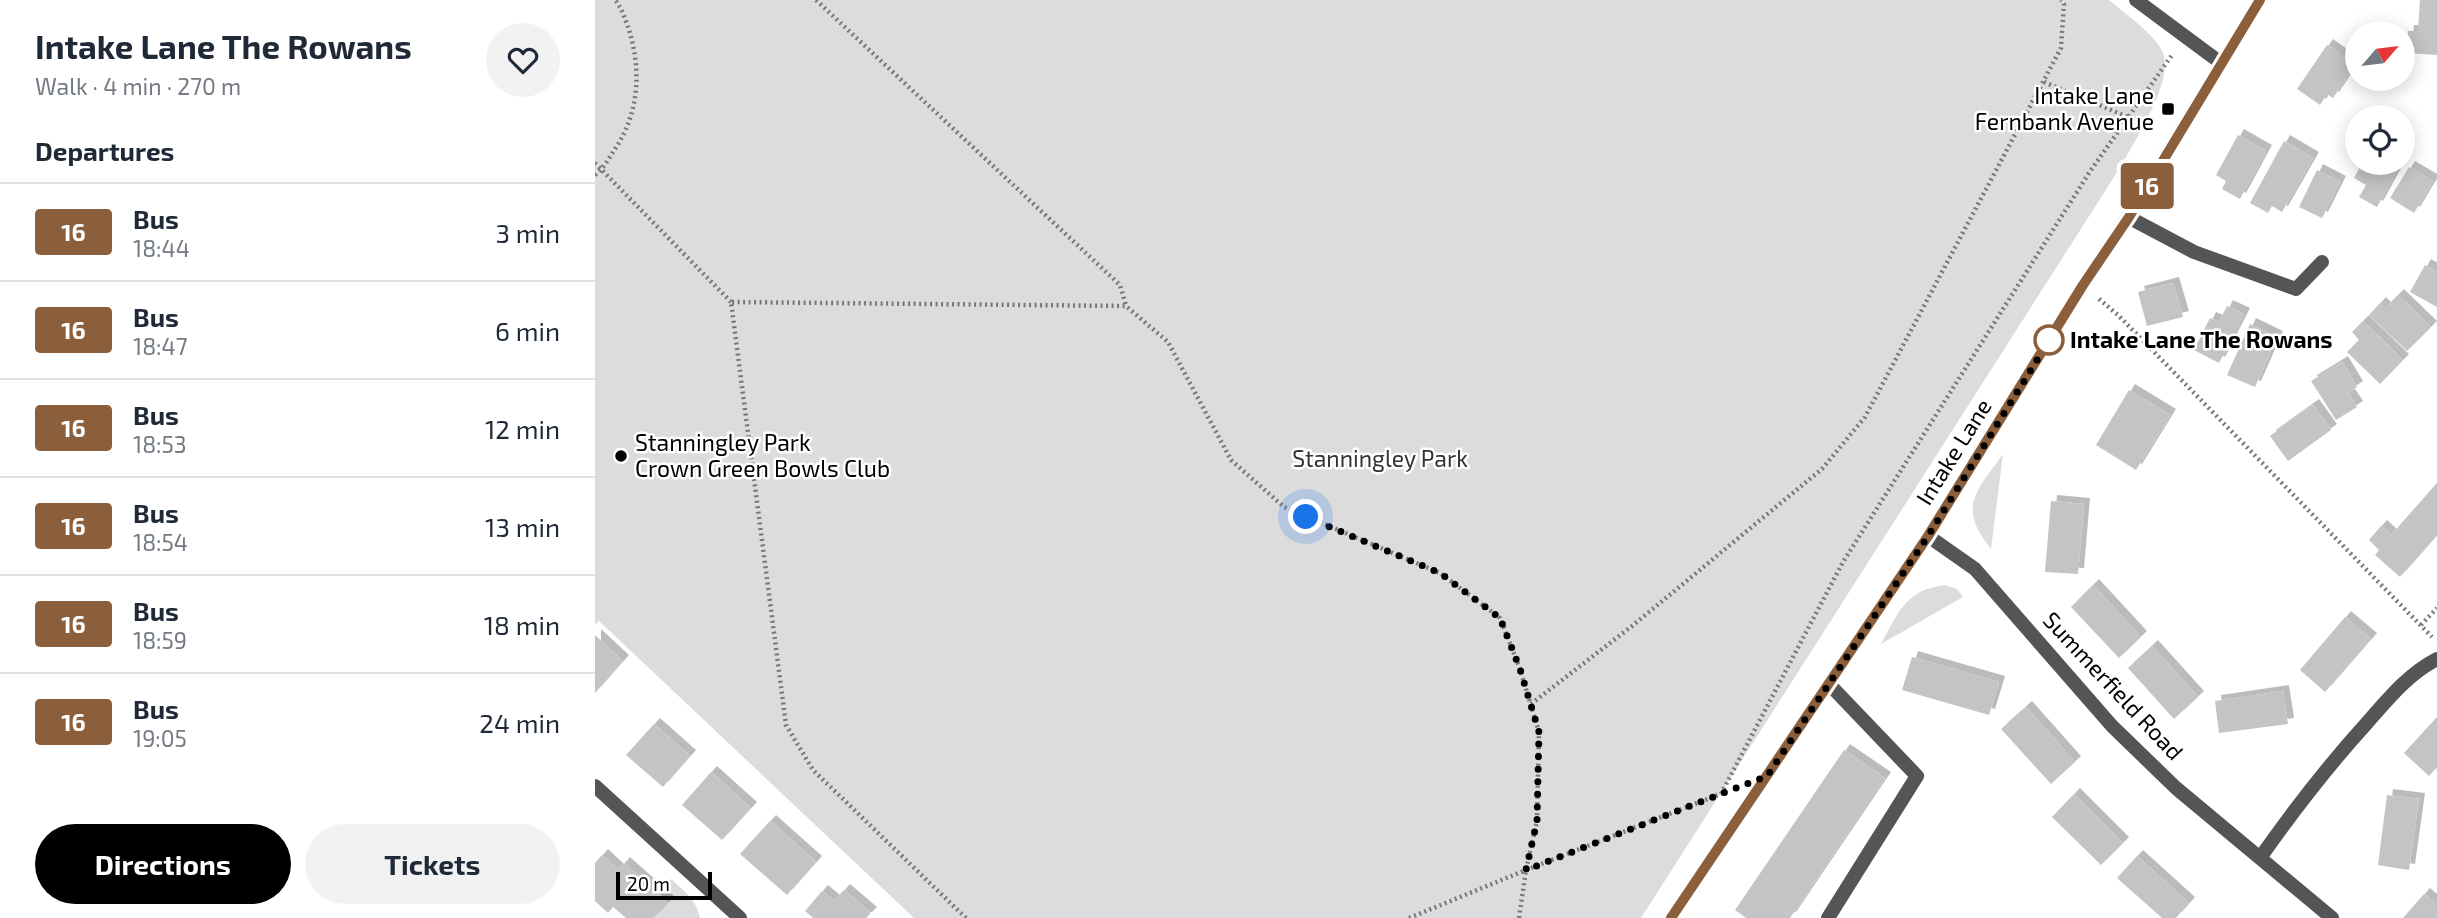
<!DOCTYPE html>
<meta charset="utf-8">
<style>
body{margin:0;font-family:"Exo 2",sans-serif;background:#f2f2f3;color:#1f2937;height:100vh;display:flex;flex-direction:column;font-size:26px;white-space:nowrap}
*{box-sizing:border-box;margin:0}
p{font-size:23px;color:#747a83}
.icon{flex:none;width:38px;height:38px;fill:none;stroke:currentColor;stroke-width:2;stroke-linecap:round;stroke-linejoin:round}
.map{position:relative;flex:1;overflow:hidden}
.sheet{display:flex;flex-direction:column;background:#fff;width:595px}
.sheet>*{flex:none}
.badge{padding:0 14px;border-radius:5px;font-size:24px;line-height:46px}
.needle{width:46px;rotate:62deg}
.buttons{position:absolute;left:1750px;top:21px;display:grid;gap:14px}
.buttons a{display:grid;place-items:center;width:70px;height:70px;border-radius:50%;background:#fff;box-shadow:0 4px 18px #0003;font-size:35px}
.scale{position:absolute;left:21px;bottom:18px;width:96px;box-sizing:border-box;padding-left:7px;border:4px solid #000;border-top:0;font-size:19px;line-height:24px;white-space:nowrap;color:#000;-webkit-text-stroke:5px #fff;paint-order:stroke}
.you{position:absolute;width:35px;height:35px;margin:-18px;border:5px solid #fff;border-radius:50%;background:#1a73e8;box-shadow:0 0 0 10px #1a73e833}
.map>.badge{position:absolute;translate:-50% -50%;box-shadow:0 0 0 4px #fff}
h2{padding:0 35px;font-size:26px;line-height:63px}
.round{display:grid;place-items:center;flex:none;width:74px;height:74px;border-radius:37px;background:#f2f2f3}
.head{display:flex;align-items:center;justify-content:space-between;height:119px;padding:0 35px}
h1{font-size:33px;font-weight:700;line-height:52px}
.button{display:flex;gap:14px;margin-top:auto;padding:14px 35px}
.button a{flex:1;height:80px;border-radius:42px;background:#000;color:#fff;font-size:28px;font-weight:700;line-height:80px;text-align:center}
.button a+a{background:#f2f2f3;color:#1f2937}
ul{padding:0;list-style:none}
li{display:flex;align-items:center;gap:21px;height:98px;padding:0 35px;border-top:2px solid #e0e1e3}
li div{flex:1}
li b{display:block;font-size:26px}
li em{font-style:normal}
li .badge{min-width:77px;font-weight:700;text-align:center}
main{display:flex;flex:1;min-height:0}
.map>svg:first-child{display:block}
.green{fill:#dcdcdc}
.building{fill:#c4c4c4;filter:url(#shadow)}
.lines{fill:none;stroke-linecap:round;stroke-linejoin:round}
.path{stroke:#777;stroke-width:4.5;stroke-dasharray:2 3.5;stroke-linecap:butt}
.lane{stroke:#555;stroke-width:14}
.street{stroke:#555;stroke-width:14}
.secondary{stroke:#222;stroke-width:14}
.line-casing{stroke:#fff;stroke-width:16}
.line{stroke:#8b5e3c;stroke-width:10}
.walk{stroke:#000;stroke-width:7;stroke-dasharray:0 12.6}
.poi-dot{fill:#000;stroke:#fff;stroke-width:2.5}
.stop-dot{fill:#fff;stroke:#8b5e3c;stroke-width:3.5}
.labels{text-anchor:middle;stroke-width:5;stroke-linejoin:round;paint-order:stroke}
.poi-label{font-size:23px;fill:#000;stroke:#fff;text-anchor:end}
.stop-label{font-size:23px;font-weight:bold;fill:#000;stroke:#fff;text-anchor:start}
.street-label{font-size:23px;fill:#000;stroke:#fff}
.park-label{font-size:23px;fill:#333;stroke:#fff}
</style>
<main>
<section class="sheet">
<div class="head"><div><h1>Intake Lane The Rowans</h1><p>Walk · 4 min · 270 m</p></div><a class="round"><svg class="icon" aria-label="heart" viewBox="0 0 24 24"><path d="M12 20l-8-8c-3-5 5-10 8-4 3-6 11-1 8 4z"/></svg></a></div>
<h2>Departures</h2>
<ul>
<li><span class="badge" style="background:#8b5e3c;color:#fff">16</span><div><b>Bus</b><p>18:44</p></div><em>3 min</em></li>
<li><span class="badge" style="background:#8b5e3c;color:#fff">16</span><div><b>Bus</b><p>18:47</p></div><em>6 min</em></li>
<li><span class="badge" style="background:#8b5e3c;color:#fff">16</span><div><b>Bus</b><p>18:53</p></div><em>12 min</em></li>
<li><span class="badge" style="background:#8b5e3c;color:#fff">16</span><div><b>Bus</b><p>18:54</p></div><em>13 min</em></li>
<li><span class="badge" style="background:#8b5e3c;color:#fff">16</span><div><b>Bus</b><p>18:59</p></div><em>18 min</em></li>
<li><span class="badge" style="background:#8b5e3c;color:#fff">16</span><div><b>Bus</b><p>19:05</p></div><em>24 min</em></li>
</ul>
<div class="button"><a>Directions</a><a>Tickets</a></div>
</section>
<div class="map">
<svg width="1842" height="918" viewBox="0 0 1842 918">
<defs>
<filter id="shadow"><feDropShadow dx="6" dy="-6" stdDeviation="0" flood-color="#0004"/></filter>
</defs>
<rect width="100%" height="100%" fill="#fff"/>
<path class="green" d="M 0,0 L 1514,0 C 1529,13 1561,35 1568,53 C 1579,81 1541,138 1528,163 L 1046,918 L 319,918 L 4,621 L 0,625 Z
M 1408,454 L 1396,549 C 1362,507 1381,492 1408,454 Z
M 1350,585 L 1362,589 L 1368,597 L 1286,644 C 1304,612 1310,590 1350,585 Z
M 76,879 C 89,891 102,900 105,918 L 59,918 L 73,902 L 64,893 Z"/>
<path class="building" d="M 1825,0 L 1842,0 L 1842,55 L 1811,53 L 1813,31 L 1823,31 Z
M 1732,45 L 1760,65 L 1738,98 L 1732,94 L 1725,105 L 1702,89 Z
M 1643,135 L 1671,151 L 1645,199 L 1627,189 L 1631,181 L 1621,175 Z
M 1689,141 L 1718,158 L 1687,212 L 1677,206 L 1673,213 L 1655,203 Z
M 1767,163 L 1806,163 L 1782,207 L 1764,197 L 1771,185 L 1759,178 Z
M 1814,167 L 1838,181 L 1819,213 L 1795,198 Z
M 1722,170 L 1745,182 L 1727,218 L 1704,207 Z
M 1830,265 L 1842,272 L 1842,307 L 1815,292 Z
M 1578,283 L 1588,317 L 1552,326 L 1543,292 Z
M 1803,295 L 1836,327 L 1812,351 L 1774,315 L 1785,303 L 1790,308 Z
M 1632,306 L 1649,314 L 1624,363 L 1599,350 L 1615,318 L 1624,322 Z
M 1768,321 L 1808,360 L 1785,384 L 1752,352 L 1764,340 L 1757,332 Z
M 1655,324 L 1682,337 L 1660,387 L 1632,375 Z
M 1747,362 L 1762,387 L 1753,393 L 1762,407 L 1741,420 L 1716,381 Z
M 1534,390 L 1575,415 L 1541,470 L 1501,445 Z
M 1718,405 L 1736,430 L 1693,461 L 1675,436 Z
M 1842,483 L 1842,535 L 1805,577 L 1780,555 L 1784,550 L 1774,540 L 1786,526 L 1796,535 Z
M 1456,501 L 1489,504 L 1483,574 L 1450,572 Z
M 1498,585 L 1546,637 L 1524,658 L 1476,607 Z
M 1750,617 L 1776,639 L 1730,692 L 1705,670 Z
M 0,635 L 28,661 L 0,693 Z
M 1557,646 L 1603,697 L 1579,719 L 1533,668 Z
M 1317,657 L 1404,682 L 1394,715 L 1307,690 Z
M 1688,691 L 1693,724 L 1624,733 L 1620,701 Z
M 1431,707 L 1480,762 L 1456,784 L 1406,729 Z
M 1842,717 L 1842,767 L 1834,776 L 1809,753 Z
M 59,724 L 95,756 L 68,787 L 31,755 Z
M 1249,750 L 1290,778 L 1195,918 L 1151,918 L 1140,910 Z
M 116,772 L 156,808 L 127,840 L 87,805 Z
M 1479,794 L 1528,843 L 1506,865 L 1457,817 Z
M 1792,795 L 1824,799 L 1814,870 L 1783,865 Z
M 175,821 L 221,862 L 192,895 L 145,854 Z
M 7,855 L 23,870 L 29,863 L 73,902 L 59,918 L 31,918 L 18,907 L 13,913 L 0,901 L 0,863 Z
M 1542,856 L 1594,903 L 1581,918 L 1567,918 L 1522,878 Z
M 249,890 L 276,913 L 271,918 L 218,918 L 210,911 L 227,891 L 239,901 Z
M 1829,894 L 1842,905 L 1842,918 L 1808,918 Z"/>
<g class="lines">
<path class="path" d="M 221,0 L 525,285 L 531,306
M 1449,82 L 1533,117
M 0,163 L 136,302
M 0,175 C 9,168 14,158 20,149 C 45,112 47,66 32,24 C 29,16 26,7 20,0
M 1504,299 L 1523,315 L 1837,637
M 1826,625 L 1842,608
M 936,704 L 1037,626 L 1227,469 L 1270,417 L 1466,48 L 1469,4 L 1466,0
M 1126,794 L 1248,562 L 1494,173 L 1577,55
M 371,918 L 218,770 L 191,725 L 136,302 L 531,306 L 573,342 L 636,460 L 689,507 L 845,573 L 905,618 L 925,669 L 944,732 L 942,821 L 931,870 L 924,918
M 814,918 L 931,870 L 1128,793"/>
<path class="lane" d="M 1233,918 L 1322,776 L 1234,684"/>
<path class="street" d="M 1541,0 L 1626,63
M 1533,217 L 1599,252 L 1701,289 L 1727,262
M 1333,536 L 1380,569 L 1517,726 L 1581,788 L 1737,918
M 0,786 L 145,918
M 1665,858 C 1698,811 1732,767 1771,724 C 1793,699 1813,674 1842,659"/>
<path class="secondary" d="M 1076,918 L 1333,536 L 1488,285 L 1533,217 L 1665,0"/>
</g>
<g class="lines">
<defs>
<path id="line" d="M 1076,918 L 1333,536 L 1488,285 L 1534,217 L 1665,0"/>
</defs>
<use href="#line" class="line-casing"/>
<use href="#line" class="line"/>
<path class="walk" d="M 711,517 L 845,573 L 905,618 L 925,669 L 944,732 L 942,821 L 931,870 L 1172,776 L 1333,536 L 1460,331 L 1454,340"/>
</g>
<g class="poi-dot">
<rect x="1566" y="102" width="14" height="14" rx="3.5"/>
<circle cx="26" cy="456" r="7"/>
</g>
<circle class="stop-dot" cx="1454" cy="340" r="14"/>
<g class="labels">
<g class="poi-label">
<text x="1559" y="104">Intake Lane<tspan x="1559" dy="26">Fernbank Avenue</tspan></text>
<text x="40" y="451" text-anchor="start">Stanningley Park<tspan x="40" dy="26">Crown Green Bowls Club</tspan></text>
</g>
<g class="stop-label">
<text x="1475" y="348">Intake Lane The Rowans</text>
</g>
<g class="street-label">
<text transform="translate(1359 452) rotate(-58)" y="8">Intake Lane</text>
<text transform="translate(1518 686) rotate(47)" y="8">Summerfield Road</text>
</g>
<g class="park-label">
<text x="785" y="467">Stanningley Park</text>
</g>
</g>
</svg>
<div class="buttons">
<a><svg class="needle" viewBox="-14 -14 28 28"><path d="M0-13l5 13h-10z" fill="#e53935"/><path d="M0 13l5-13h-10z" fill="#747a83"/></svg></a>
<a><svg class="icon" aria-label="locate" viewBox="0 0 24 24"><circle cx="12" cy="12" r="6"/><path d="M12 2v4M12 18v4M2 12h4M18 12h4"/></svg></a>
</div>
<div class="scale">20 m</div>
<div class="you" style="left:711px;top:517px"></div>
<b class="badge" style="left:1552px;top:186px;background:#8b5e3c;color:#fff">16</b>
</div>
</main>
